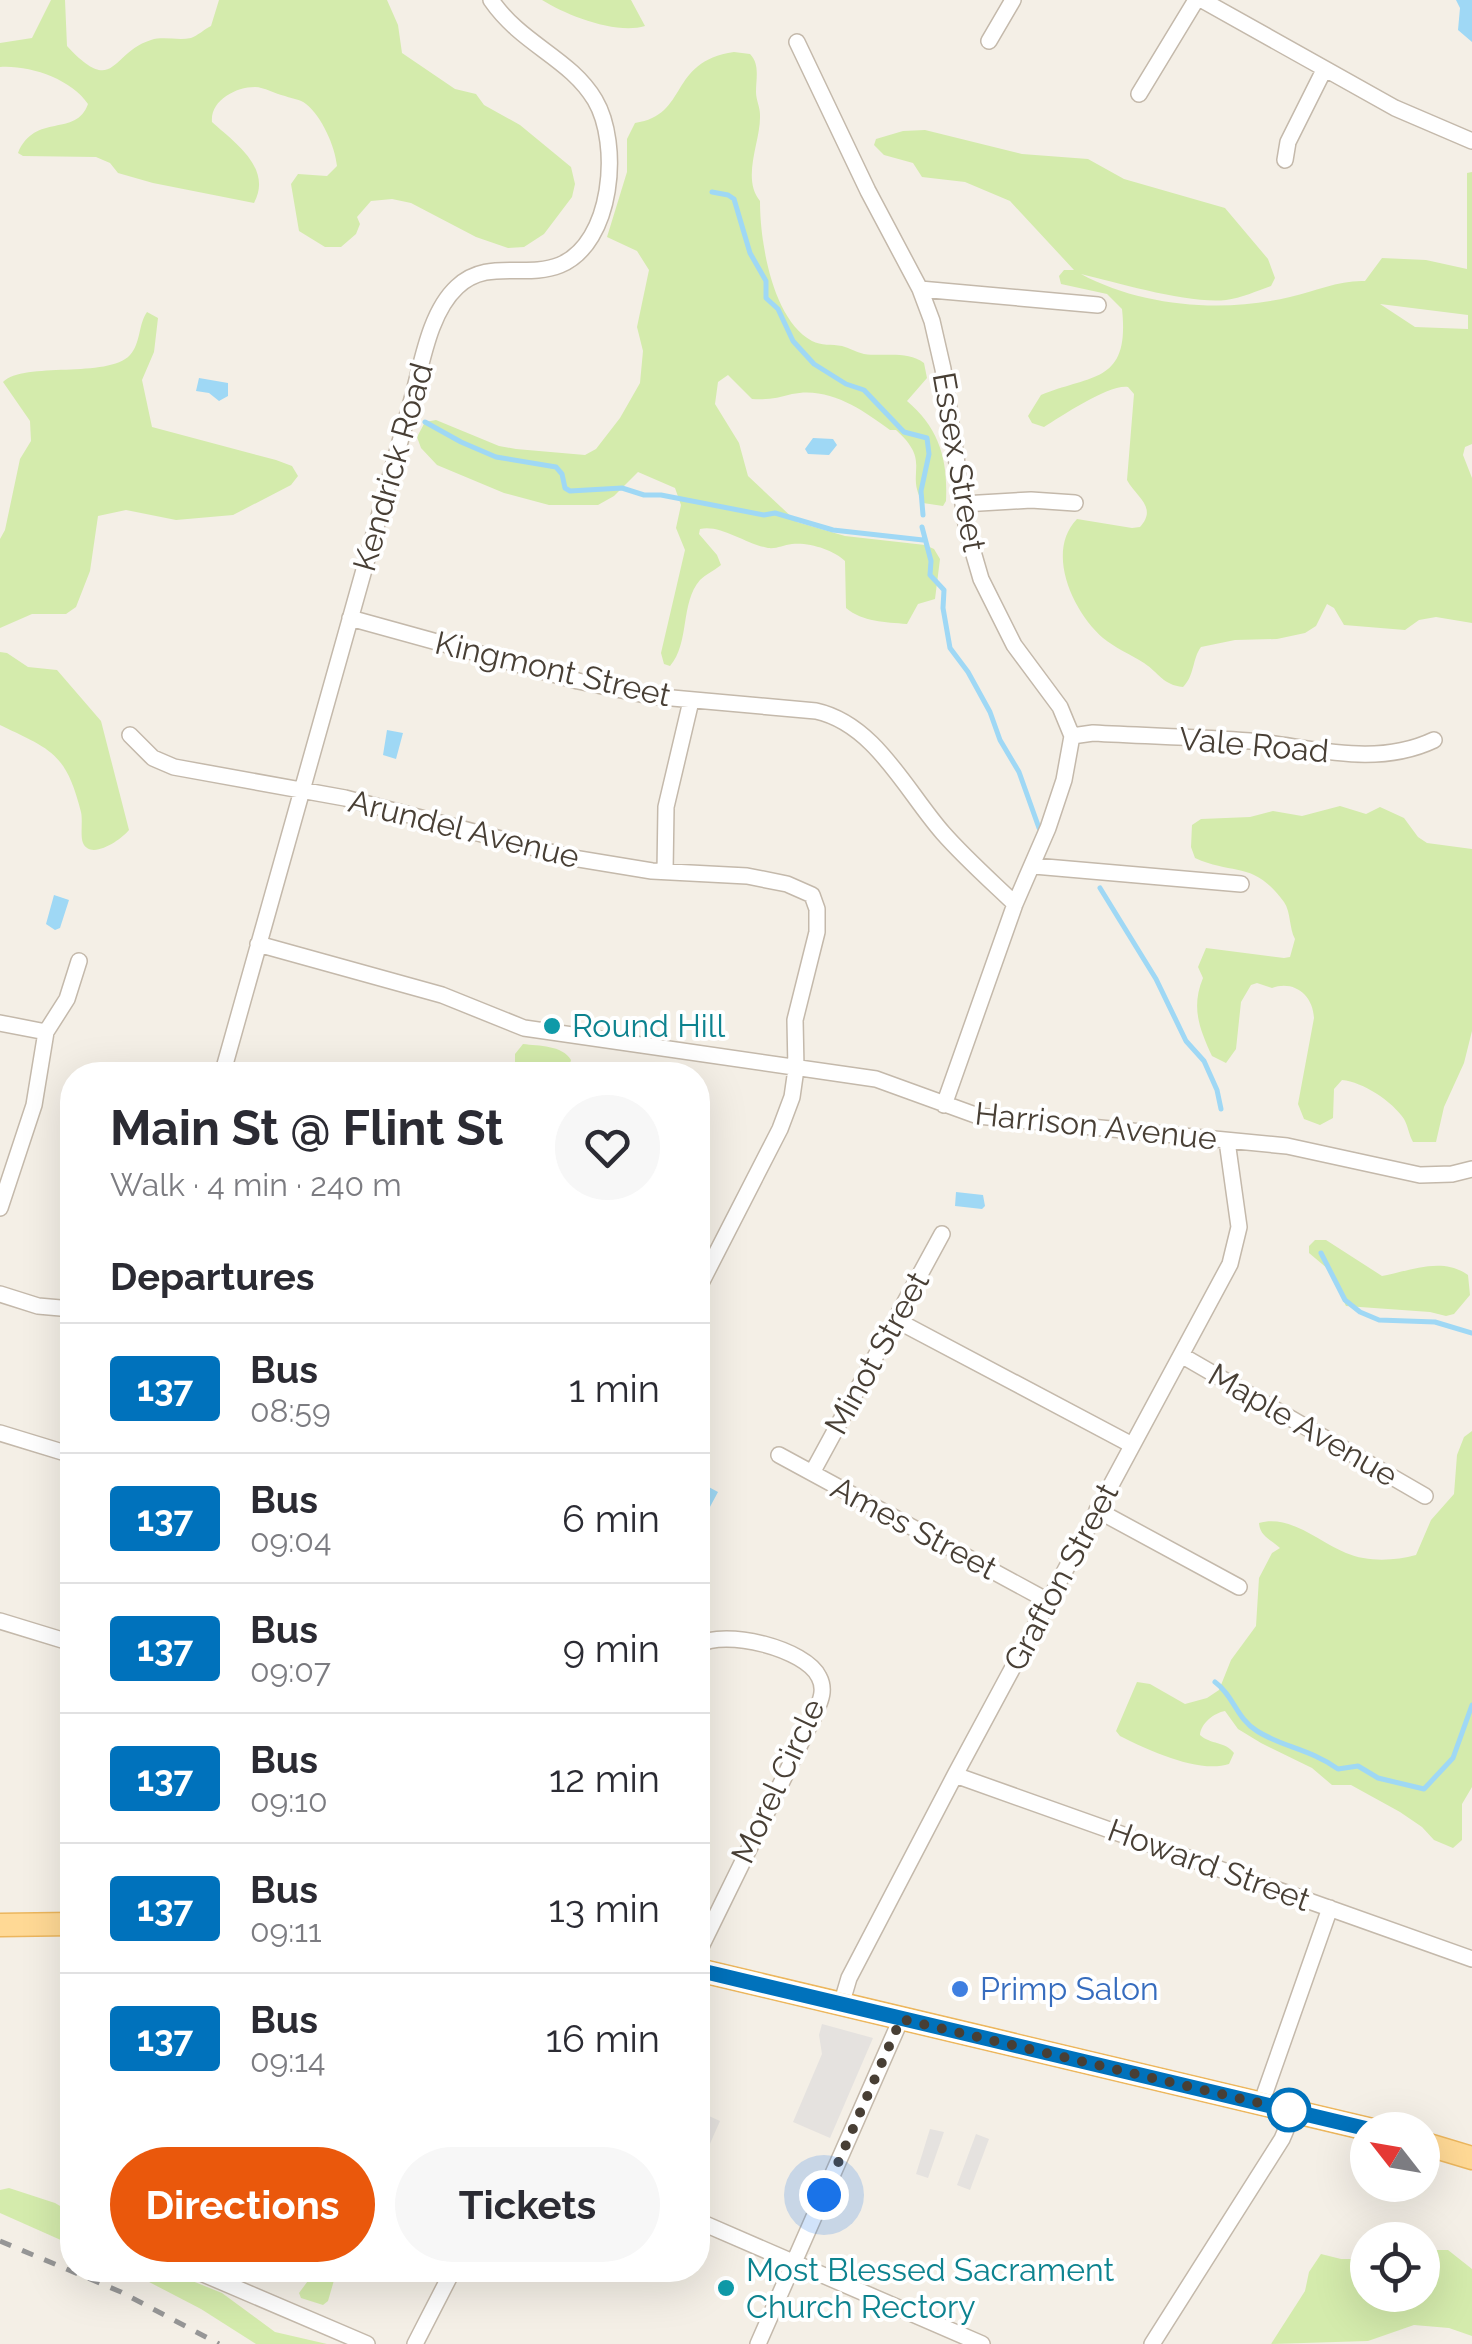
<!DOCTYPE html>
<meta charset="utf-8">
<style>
body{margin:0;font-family:Raleway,sans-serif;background:#f7f7f7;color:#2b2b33;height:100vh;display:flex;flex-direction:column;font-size:38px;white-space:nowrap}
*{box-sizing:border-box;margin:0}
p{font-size:32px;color:#7c7c81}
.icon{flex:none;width:55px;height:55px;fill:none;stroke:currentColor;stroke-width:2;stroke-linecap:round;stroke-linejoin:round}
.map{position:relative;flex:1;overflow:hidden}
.sheet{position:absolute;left:60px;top:1062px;width:650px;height:1220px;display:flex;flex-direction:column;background:#fff;border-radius:40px;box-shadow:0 10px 40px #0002}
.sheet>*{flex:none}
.badge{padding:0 20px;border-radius:8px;font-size:35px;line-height:65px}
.needle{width:65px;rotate:301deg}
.controls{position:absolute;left:1350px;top:2112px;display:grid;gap:20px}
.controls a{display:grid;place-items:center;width:90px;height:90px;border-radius:50%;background:#fff;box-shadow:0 10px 40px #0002;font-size:50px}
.you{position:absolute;width:50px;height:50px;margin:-25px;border:8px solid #fff;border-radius:50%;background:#1a73e8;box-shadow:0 0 0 15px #1a73e833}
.map>.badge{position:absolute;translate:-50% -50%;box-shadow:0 0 0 5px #fff}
h2{padding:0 50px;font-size:38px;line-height:90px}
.round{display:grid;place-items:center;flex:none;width:105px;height:105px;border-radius:52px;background:#f7f7f7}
.summary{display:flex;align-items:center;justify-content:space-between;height:170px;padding:0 50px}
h1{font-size:48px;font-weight:700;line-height:75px}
.primary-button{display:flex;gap:20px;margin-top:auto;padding:20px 50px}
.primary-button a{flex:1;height:115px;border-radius:60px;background:#ea580c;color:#fff;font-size:40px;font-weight:700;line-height:115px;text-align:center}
.primary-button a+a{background:#f7f7f7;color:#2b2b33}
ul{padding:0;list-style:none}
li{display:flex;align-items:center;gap:30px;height:130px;padding:0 50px;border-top:2px solid #e1e1e2}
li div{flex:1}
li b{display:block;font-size:38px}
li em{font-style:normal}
li .badge{min-width:110px;font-weight:700;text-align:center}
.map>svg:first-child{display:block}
.green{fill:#d4ebac;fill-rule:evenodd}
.parking{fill:#e5e2df}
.water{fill:#9fd8f5}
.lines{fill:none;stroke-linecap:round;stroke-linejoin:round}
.stream{stroke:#9fd8f5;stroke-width:5}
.minor-casing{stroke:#c4b9ab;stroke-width:18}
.primary-casing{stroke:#ecb65d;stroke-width:25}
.minor{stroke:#fff;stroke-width:15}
.primary{stroke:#ffd995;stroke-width:22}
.rail{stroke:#969696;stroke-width:5;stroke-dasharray:12 12;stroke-linecap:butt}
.line-casing{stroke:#fff;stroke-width:22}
.line{stroke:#0072bc;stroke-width:15}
.walk{stroke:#483f35;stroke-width:10;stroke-dasharray:0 18}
.culture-dot{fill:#0f9aa8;stroke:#fff;stroke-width:4}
.shop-dot{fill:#3f7fe0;stroke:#fff;stroke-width:4}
.stop-dot{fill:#fff;stroke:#0072bc;stroke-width:5}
.labels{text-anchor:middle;stroke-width:8;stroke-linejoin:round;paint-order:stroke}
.street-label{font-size:32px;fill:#483f35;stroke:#fff}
.culture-label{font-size:32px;fill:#0d838f;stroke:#fff;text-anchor:start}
.shop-label{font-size:32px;fill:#366cbe;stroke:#fff;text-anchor:start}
</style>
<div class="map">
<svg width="1472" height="2344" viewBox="0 0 1472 2344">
<rect width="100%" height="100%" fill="#f4efe6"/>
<path class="green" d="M 51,0 L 65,0 L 67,46 C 115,98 111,52 151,40 C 164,36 178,41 191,38 C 197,36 205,29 211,26 L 219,0 L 387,0 L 398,25 L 402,53 L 455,89 L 476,94 L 484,105 L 520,125 L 571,167 L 575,184 L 572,197 L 544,234 L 524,247 L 508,248 L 476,237 L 411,203 L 392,199 L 371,201 L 357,217 L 360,224 L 356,234 L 341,247 L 325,247 L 299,231 L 291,184 L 298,174 L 327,176 L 337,166 C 335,146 322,117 306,104 C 300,99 292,99 285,96 C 275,94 264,87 255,87 C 235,87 210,101 212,122 C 234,142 273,168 254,203 L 153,183 L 118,173 L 110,163 L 96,157 L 23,156 L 18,153 C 35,112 76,138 88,104 C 71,79 30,65 0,67 L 0,43 L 32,38 Z
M 542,0 L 631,0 L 645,26 C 616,35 566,15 542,0 Z
M 734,52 L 750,54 C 760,64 756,78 756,92 C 756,100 760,107 760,115 C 761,141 741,178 760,201 C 760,242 772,319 812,341 C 821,346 832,344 842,346 C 849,348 856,352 864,354 C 884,357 907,350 924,363 L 927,378 L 907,401 C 939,428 948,459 946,501 L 943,506 L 923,503 C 904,472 933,463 896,430 L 890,430 C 863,410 829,386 792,394 C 778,398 768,400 752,399 L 728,375 L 718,382 L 715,404 L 739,443 L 748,476 L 797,522 L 845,536 L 925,545 L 934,549 L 940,559 L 935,599 L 918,604 L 907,624 C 885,622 863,622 846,608 L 845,561 C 834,550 809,542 792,544 C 783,545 777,549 768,548 C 746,544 720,524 700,529 L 699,534 L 717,555 L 721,565 C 714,571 706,574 700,580 C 680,603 690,643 670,666 L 664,664 L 661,653 L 685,550 L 676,528 L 681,505 L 675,488 L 638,472 L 614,496 L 598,505 L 549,505 L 504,493 L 437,465 L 421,448 L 417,437 L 425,422 L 436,420 L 499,446 L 516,449 L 585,455 L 596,449 L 620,418 L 640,383 L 643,351 L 637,327 L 649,270 L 637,251 L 607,237 L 627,172 L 627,139 L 635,123 C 690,115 667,62 734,52 Z
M 925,130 L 1022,154 L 1088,159 L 1124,179 L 1225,208 L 1268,259 L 1275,278 L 1271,286 C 1257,291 1241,298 1226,300 C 1189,304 1118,283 1081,274 C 1142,307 1224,313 1290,297 C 1315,291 1340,280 1365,281 L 1382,258 L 1426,260 L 1467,269 L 1467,173 L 1472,172 L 1472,444 L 1465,447 L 1463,455 L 1472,478 L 1472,623 L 1436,617 L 1419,620 L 1405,630 L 1344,625 L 1334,608 L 1327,604 L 1316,626 L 1305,633 L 1277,639 L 1235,640 L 1201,647 C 1192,659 1195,675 1183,687 C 1163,685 1159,673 1144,663 C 1130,654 1115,648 1103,638 C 1073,612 1045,552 1077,519 L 1132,528 L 1140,527 C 1158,507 1136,497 1127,480 L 1134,394 L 1128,387 C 1109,384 1062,416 1044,427 L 1032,423 L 1028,416 L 1041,395 C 1092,374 1130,384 1122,309 L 1107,294 L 1061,284 L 1059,276 L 1064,270 L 1074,270 L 1010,201 L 965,182 L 922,177 L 913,163 L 884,155 L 874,145 L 876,139 L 903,131 ZM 1380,304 L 1468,315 L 1468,329 L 1415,327 Z
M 147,312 L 158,318 L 154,352 L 142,380 L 152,427 L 276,460 L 292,466 L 298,476 L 291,485 L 233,515 L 176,520 L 126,510 L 98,516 L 90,571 L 76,607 L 66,614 L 32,614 L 0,628 L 0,539 L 5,530 L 20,459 L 31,441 L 30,421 L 3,382 C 24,361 108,379 130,355 C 141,343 138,325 147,312 Z
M 0,652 L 7,653 L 28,667 L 57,670 L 101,721 L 129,830 C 122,839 91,861 83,843 C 80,836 83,821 81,812 C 66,753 52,750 0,725 Z
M 1340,806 L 1366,814 L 1380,807 L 1404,818 L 1418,837 L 1427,843 L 1472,849 L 1472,1031 L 1464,1063 L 1444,1107 L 1436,1142 L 1413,1142 C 1409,1135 1408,1126 1404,1119 C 1392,1101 1363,1082 1342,1080 L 1334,1089 L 1333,1118 L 1320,1125 L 1304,1119 L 1298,1104 L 1314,1018 C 1313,995 1294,980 1272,988 L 1257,983 L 1251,985 L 1241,1002 L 1236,1049 L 1226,1063 L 1212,1056 C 1199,1028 1191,1007 1203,978 L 1198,967 L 1206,948 L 1284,958 L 1290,957 L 1295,939 C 1289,928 1291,912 1284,902 C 1253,860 1235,876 1195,858 L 1191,847 L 1192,825 L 1201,819 L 1250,817 L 1273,811 L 1302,816 Z
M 523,1044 C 539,1046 562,1045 571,1060 L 567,1075 L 515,1075 L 515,1054 Z
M 1315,1240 L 1326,1240 L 1382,1276 C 1410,1271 1442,1256 1468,1275 L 1470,1295 L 1454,1314 L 1446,1316 L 1430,1312 L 1346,1306 L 1328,1269 L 1309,1253 L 1309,1246 Z
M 1472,1431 L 1472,1787 L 1462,1804 L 1462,1840 L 1453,1848 L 1434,1840 L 1422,1827 L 1400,1812 L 1351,1785 L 1332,1785 L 1312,1768 L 1261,1743 L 1238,1729 L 1225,1711 C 1214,1713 1201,1723 1200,1735 C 1211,1745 1225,1741 1234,1753 L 1229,1764 C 1199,1774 1148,1750 1120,1736 L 1116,1731 L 1137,1682 L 1150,1684 L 1185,1704 L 1207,1698 L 1219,1690 L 1231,1660 L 1256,1626 L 1259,1578 L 1272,1553 L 1280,1548 C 1272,1540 1260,1537 1259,1523 C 1290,1514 1319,1542 1346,1553 C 1367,1562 1394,1561 1416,1555 L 1431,1520 L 1454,1494 L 1457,1455 L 1464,1437 Z
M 9,2188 L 55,2203 L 72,2213 L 72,2245 L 0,2213 L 0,2190 Z
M 1423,2250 L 1448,2250 L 1472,2269 L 1472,2336 L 1449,2328 L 1414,2325 L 1368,2341 L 1271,2344 L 1305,2291 L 1309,2272 L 1321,2254 L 1341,2259 L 1367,2259 L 1368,2295 L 1422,2295 Z
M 126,2270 L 165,2270 L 222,2293 L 275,2332 L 327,2344 L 256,2344 L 201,2309 Z
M 316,2270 L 337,2270 L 328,2301 L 323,2305 L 301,2298 L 299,2293 Z"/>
<path class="parking" d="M 822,2024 L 873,2038 L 830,2138 L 793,2122 L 822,2054 L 819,2035 Z
M 698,2111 L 720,2121 L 698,2171 Z
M 930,2129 L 944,2132 L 928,2178 L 916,2174 Z
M 976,2134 L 989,2139 L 970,2190 L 957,2185 Z"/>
<path class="water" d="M 1456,0 L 1472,0 L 1472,42 L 1458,30 L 1460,8 Z
M 199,378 L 228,383 L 228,396 L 219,401 L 209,393 L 196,391 Z
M 813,438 L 833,439 L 837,445 L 829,455 L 808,454 L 805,449 Z
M 387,730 L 403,733 L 396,759 L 383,755 Z
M 54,895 L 69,900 L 60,928 L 55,930 L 46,924 Z
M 956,1192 L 983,1195 L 985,1206 L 982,1209 L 955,1206 Z
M 705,1485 L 718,1492 L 704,1518 L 698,1515 L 698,1500 Z"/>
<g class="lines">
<path class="stream" d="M 712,192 L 728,195 L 734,199 L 750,253 L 766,281 L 766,298 L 778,309 L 793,341 L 814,364 L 846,384 L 864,390 L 904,432 L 927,438 L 929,454 L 921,491 L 923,515
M 425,422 L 461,442 L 496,457 L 556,467 L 562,474 L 565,488 L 570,491 L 622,488 L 644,495 L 661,495 L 764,515 L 775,513 L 833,530 L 923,540
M 922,527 L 931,561 L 930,575 L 944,590 L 943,608 L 950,648 L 968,672 L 990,712 L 1000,740 L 1019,772 L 1039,828
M 1100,888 L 1156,979 L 1186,1041 L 1204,1061 L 1217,1090 L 1221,1109
M 1321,1253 L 1345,1300 L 1360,1312 L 1379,1320 L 1435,1322 L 1472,1333
M 1215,1682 C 1234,1696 1236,1718 1257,1731 C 1282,1747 1310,1749 1338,1769 L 1358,1766 L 1378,1778 L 1424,1789 L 1453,1758 L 1472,1705"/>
<defs>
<path id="minor" d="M 1202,0 L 1395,108 L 1472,141
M 989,41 L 1013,0
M 797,42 L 868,191 L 920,289 L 932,321 L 943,369 L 967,531 L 981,579 L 1014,645 L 1060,707 L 1072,736 L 1064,780 L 1048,828 L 1015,904 L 944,1105
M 1139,94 L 1196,0
M 1285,160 L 1288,142 L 1324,70
M 920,289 L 1098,305
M 963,504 L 1031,500 L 1075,503
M 350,618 L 578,681 L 650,696 L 816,711 C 875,724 906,791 943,833 C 965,858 991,881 1015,904
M 130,735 L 153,758 L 174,767 L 345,798 L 573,858 L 652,871 L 747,876 L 787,884 L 812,895 L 817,909 L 817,932 L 795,1020 L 796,1069 L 792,1097 L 780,1129 L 698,1289
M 1072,736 L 1093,733 C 1145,736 1198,737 1250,741 C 1312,747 1375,768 1434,740
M 1034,866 L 1241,884
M 665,872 L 666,807 L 691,701
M 258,944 L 442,995 L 524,1028 L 876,1079 L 978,1116 L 1287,1146 L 1420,1175 L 1452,1174 L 1472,1169
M 0,1023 L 46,1032
M 222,1075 L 412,399 C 422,364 429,313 457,287 C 487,258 525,279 560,265 C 613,243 621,144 595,100 C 570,58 522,45 491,0
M 0,1208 L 34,1105 L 46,1032 L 67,999 L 79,961
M 0,1294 L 38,1306 L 72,1309
M 896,1320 L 1132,1445
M 1181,1355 L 1425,1496
M 0,1433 L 72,1455
M 779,1455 L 1048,1601
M 812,1473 L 942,1234
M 1097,1510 L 1239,1587
M 0,1621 L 72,1643
M 698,1645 C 725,1628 806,1649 819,1677 C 826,1690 820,1702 815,1714 L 698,1953
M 955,1775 L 1472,1959
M 841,2005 L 849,1978 L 955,1775 L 1230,1264 L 1239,1227 L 1227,1141
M 1261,2104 L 1330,1908
M 698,2221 L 982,2344
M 194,2270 L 367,2344
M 415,2344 L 453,2270
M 758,2344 L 901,2019
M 1152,2344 L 1282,2139 L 1294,2111"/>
<path id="primary" d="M 0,1925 L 72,1924
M 698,1970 L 1372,2130
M 1422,2143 L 1472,2158"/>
</defs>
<use href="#minor" class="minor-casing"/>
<use href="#primary" class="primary-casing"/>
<use href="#minor" class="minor"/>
<use href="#primary" class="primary"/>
<path class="rail" d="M 0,2241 L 121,2292 L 219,2344"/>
</g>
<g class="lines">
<defs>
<path id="line" d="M 698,1970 L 1372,2130"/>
</defs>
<use href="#line" class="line-casing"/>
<use href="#line" class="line"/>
<path class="walk" d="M 824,2195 L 901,2019 L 1289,2110"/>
</g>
<g class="culture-dot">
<circle cx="552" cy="1026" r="10"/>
<circle cx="726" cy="2288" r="10"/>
</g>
<circle class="shop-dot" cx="960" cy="1989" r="10"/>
<circle class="stop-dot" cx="1289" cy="2110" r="20"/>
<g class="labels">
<g class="street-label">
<text transform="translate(959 462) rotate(80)" y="11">Essex Street</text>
<text transform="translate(393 467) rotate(-74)" y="11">Kendrick Road</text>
<text transform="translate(553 669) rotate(13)" y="11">Kingmont Street</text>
<text transform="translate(1254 745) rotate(5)" y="11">Vale Road</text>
<text transform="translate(464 829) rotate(14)" y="11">Arundel Avenue</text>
<text transform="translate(1096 1126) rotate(6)" y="11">Harrison Avenue</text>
<text transform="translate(877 1353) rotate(-61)" y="11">Minot Street</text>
<text transform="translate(1303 1425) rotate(30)" y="11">Maple Avenue</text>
<text transform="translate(914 1528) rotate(28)" y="11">Ames Street</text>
<text transform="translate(1061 1577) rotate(-62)" y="11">Grafton Street</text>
<text transform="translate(778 1781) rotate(-65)" y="11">Morel Circle</text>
<text transform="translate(1209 1865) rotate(20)" y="11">Howard Street</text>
</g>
<g class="culture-label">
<text x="572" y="1037">Round Hill</text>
<text x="746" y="2281">Most Blessed Sacrament<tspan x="746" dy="37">Church Rectory</tspan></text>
</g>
<g class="shop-label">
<text x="980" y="2000">Primp Salon</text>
</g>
</g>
</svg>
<div class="controls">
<a><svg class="needle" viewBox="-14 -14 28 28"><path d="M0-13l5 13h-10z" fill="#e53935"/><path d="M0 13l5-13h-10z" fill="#7c7c81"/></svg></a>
<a><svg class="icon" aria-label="locate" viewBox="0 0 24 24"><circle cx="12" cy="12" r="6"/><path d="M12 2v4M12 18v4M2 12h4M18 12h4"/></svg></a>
</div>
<div class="you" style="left:824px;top:2195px"></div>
<section class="sheet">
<div class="summary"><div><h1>Main St @ Flint St</h1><p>Walk · 4 min · 240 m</p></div><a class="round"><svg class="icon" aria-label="heart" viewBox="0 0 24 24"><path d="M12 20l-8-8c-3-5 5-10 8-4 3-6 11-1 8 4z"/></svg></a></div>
<h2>Departures</h2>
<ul>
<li><span class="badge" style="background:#0072bc;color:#fff">137</span><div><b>Bus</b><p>08:59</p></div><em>1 min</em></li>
<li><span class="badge" style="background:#0072bc;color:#fff">137</span><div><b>Bus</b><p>09:04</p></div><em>6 min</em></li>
<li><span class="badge" style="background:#0072bc;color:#fff">137</span><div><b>Bus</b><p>09:07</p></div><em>9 min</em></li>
<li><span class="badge" style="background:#0072bc;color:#fff">137</span><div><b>Bus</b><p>09:10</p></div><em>12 min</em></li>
<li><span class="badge" style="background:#0072bc;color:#fff">137</span><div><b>Bus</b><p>09:11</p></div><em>13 min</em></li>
<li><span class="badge" style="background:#0072bc;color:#fff">137</span><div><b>Bus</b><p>09:14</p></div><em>16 min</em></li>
</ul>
<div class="primary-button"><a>Directions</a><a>Tickets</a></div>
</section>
</div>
